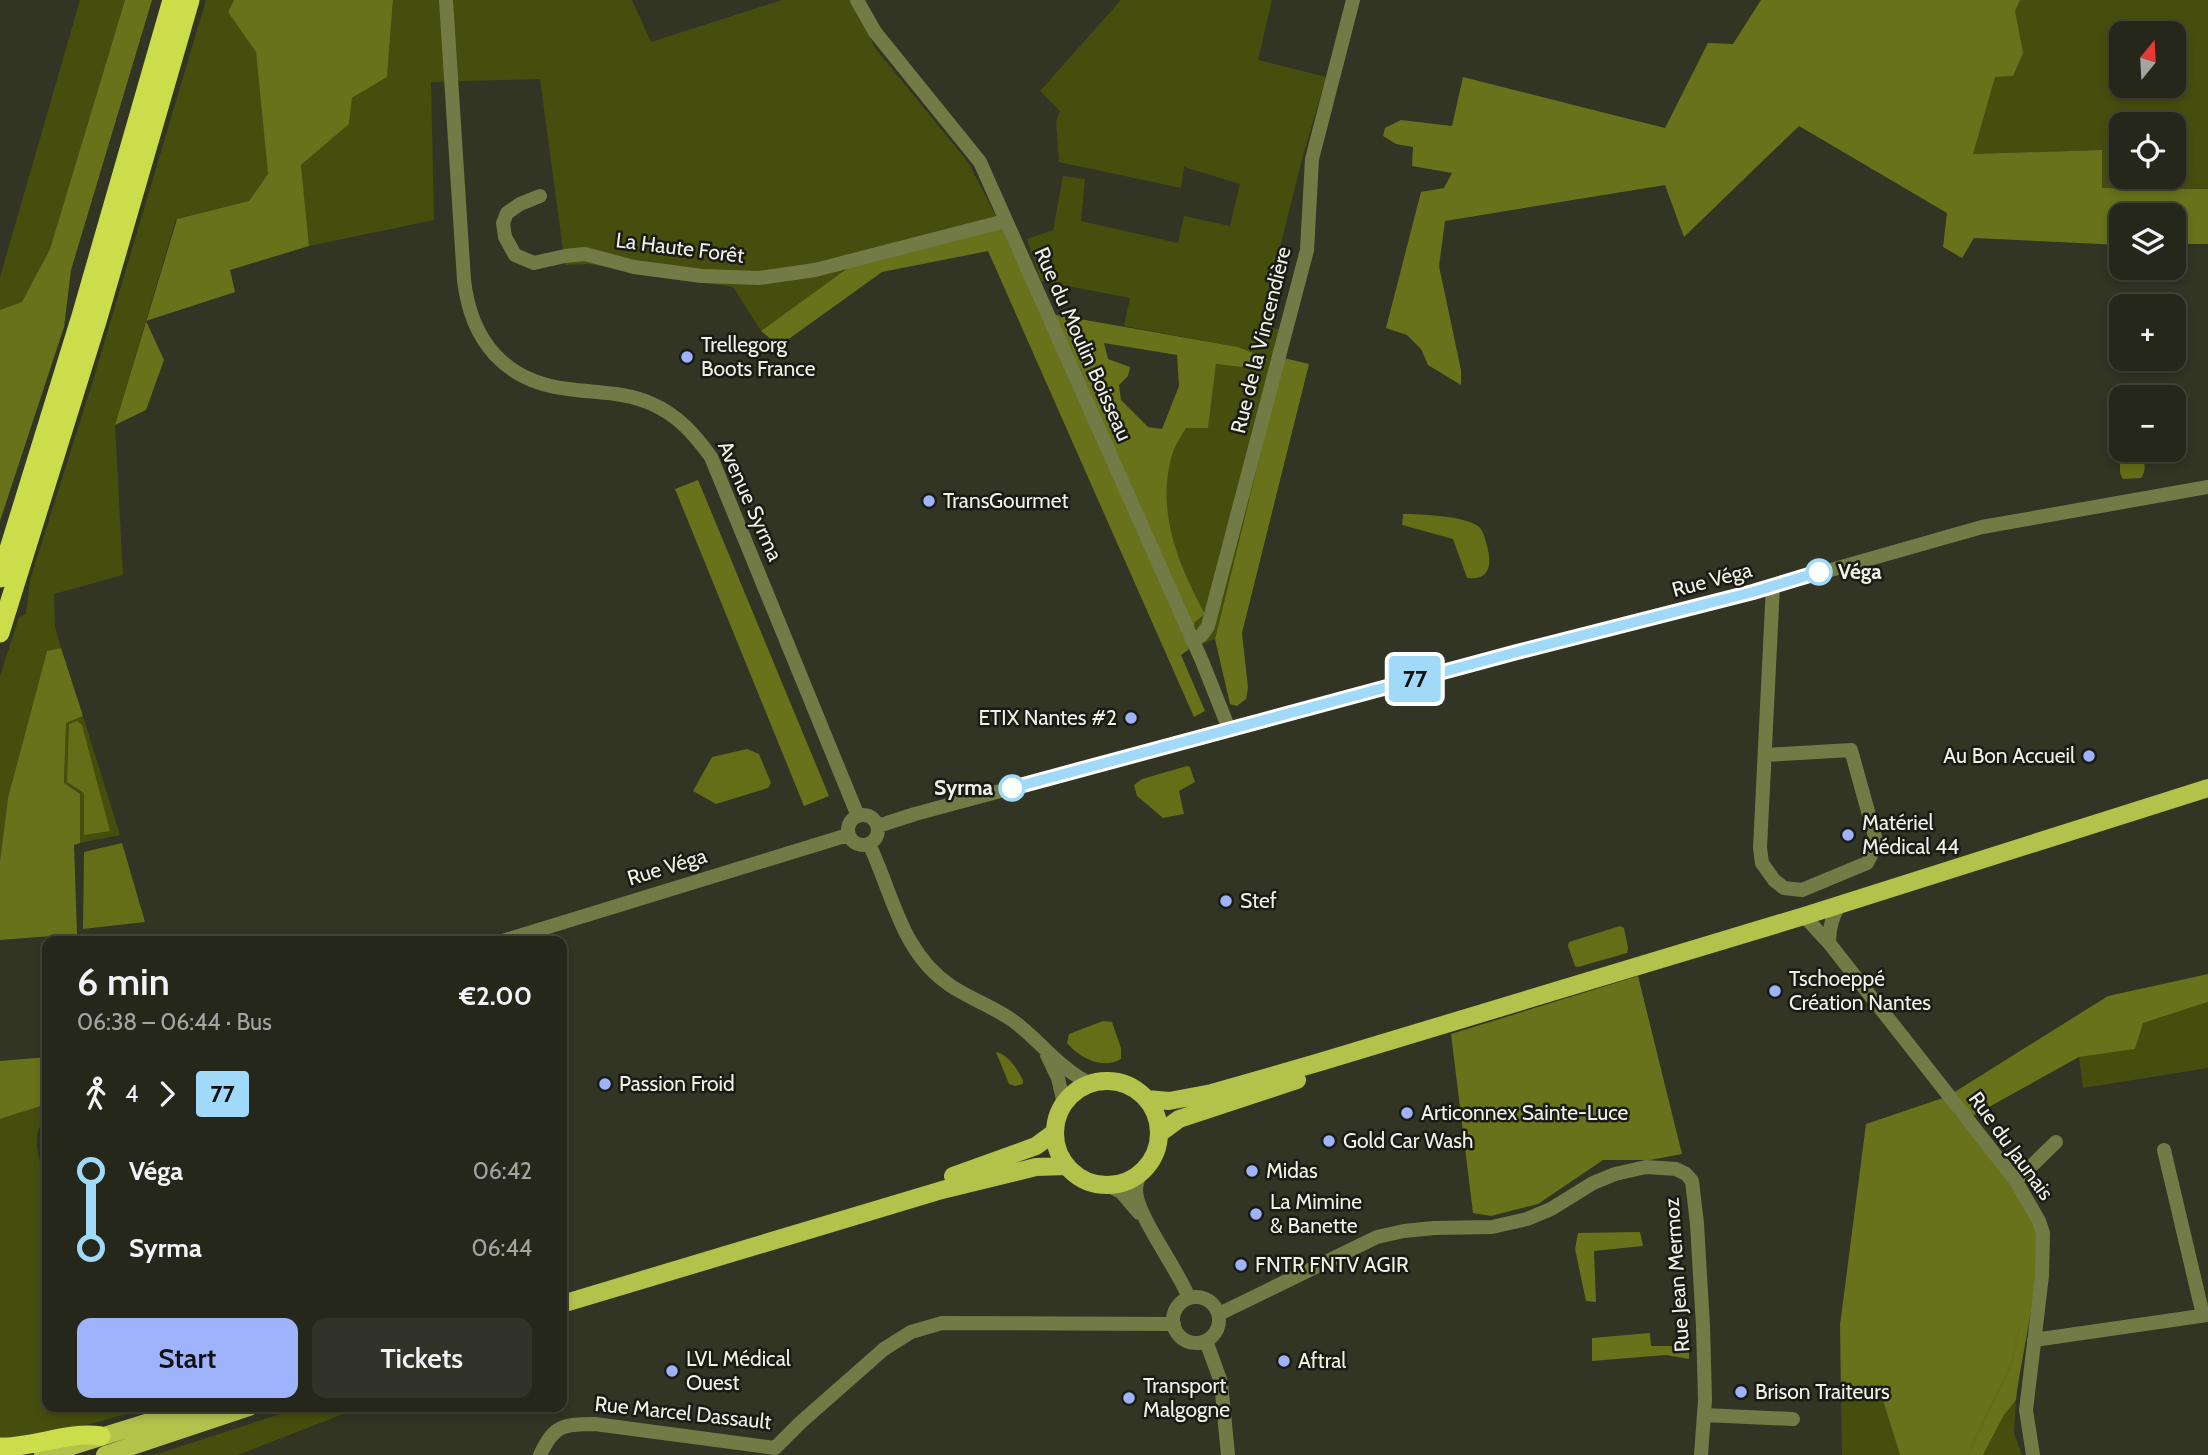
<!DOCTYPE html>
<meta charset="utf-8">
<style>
body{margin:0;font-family:Cabin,sans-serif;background:#323328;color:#f1f3f6;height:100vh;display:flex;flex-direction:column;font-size:26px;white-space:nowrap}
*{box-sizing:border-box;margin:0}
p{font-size:23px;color:#a4a5a3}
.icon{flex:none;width:38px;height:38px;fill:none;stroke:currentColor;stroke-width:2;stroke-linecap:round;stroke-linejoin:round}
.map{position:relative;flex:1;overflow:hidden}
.side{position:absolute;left:42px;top:936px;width:525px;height:476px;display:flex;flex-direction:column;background:#26271b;border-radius:14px;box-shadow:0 4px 10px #0003,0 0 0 2px #42443a}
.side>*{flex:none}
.badge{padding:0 14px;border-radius:5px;font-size:24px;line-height:46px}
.needle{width:46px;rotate:18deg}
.buttons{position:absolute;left:2109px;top:21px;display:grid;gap:14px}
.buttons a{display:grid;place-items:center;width:77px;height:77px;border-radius:14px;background:#26271b;box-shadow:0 4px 10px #0003,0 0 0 2px #42443a;font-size:35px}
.map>.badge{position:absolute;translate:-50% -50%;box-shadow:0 0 0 4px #fff}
.legs{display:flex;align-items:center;gap:10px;height:77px;padding:0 35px;font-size:23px}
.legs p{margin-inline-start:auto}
.overview{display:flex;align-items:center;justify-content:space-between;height:119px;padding:0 35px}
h1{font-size:38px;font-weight:600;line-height:52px}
.cta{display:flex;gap:14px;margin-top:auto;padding:14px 35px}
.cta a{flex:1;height:80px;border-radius:14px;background:#9fb3fd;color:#111;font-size:28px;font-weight:600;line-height:80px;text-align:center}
.cta a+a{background:#323328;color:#f1f3f6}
ul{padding:0 35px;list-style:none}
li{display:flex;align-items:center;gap:24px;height:77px;font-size:26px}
li i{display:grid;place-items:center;width:10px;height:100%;margin:0 9px;background:currentColor}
li i::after{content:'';width:18px;height:18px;margin:-9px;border:5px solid;border-radius:50%;background:#26271b}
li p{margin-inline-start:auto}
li:first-child i{background:linear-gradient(#0000 50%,currentColor 0)}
li:last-child i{background:linear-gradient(currentColor 50%,#0000 0)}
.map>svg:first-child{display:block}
.green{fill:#464e0e;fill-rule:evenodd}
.forest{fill:#68721b;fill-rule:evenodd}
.water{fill:#646e16}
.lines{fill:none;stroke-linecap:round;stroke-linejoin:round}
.stream{stroke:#646e16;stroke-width:2.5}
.minor{stroke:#727b46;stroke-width:14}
.major{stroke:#b2c24b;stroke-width:18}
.highway{stroke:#cbdd4a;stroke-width:19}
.line-1-casing{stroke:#fff;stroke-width:16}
.line-1{stroke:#a1daf8;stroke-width:10}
.poi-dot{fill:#9fb3fd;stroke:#1a1b14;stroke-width:2.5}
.stop-1-dot{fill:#fff;stroke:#a1daf8;stroke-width:3.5}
.labels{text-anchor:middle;stroke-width:5;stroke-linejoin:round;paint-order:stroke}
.street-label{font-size:21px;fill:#eff1e7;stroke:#1a1b14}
.poi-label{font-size:21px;fill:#eff1e7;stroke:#1a1b14;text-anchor:start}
.stop-label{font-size:21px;font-weight:bold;fill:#eff1e7;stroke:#1a1b14;text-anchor:start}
</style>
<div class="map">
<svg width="2208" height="1455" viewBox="0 0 2208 1455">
<rect width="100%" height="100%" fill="#323424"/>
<path class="green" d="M 80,0 L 125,0 L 50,249 L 22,303 L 0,310 L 0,277 Z
M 206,0 L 234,0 L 228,12 L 256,52 L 268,174 L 249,201 L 176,219 L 115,425 L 123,575 L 54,594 L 55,627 L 61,648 L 47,651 L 8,798 L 0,861 L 0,676 L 19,617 L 26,614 L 30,580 L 92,384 Z
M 393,0 L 632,0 L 651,42 L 782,0 L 853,0 L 875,48 L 968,162 L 1002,228 L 852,265 L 761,331 L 733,287 L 588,264 L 565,265 L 540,79 L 431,82 L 434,220 L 309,246 L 301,165 L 349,124 L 352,98 L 387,77 Z
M 1121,0 L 1272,0 L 1258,60 L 1326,77 L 1301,163 L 1275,267 L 1282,279 L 1270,327 L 1291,333 L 1215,639 L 1188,650 L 1195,622 L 1205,614 C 1178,564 1155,509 1173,452 C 1176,444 1182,435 1186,427 L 1208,427 L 1216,364 L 1241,367 L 1266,359 L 1238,347 L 1124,326 L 1130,298 L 1041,281 L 1027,239 L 1053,230 L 1063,176 L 1085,179 L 1081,221 L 1178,243 L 1184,216 L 1230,226 L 1240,184 L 1184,167 L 1181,188 L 1059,162 L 1056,122 L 1060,111 L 1040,91 Z
M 1940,0 L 2208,0 L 2208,189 L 2102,188 L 2101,150 L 1973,154 ZM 2121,33 L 2174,33 L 2174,86 L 2121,86 ZM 2121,124 L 2174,124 L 2174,177 L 2121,177 Z
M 83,716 L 120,835 L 80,843 L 80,794 L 64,783 L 66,723 Z
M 2208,1002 L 2208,1068 L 2083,1088 L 2079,1057 L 2135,1049 L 2143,1023 Z
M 47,1104 C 47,1115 41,1122 38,1132 C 34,1149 42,1168 47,1184 L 47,1407 L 153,1407 L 42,1437 L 0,1437 L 0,1119 Z
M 1881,1393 L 1900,1455 L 1842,1455 L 1841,1396 Z
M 2016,1400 L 2014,1433 L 2022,1455 L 1983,1455 L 2004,1415 Z
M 302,1407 L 361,1407 L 238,1455 L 154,1455 Z"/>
<path class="forest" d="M 125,0 L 152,0 L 71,270 L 64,327 L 0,521 L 0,310 L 22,302 L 50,249 Z
M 234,0 L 393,0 L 387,77 L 352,98 L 349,124 L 301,165 L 309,246 L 230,270 L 235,292 L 146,321 L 164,360 L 146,410 L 115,425 L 177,219 L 249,201 L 268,174 L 256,52 L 228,12 Z
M 1761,0 L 2020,0 L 2015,11 L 2023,53 L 2013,76 L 1995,77 L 1973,154 L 2102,150 L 2102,188 L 2208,189 L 2208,244 L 2174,244 L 2174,215 L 2121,215 L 2121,245 L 1974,238 L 1962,258 L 1943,247 L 1947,213 L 1799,126 L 1684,237 L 1665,185 L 1445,221 L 1439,266 L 1461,370 L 1461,385 L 1428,365 L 1421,349 L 1407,335 L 1386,328 L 1421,192 L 1444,188 L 1452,173 L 1412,166 L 1413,147 L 1396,144 L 1383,136 L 1385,128 L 1401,120 L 1452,126 L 1463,77 L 1665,128 L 1708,43 L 1733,44 Z
M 1002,228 L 1040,312 L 1238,347 L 1268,359 L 1241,367 L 1216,364 L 1208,428 L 1186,428 C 1182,435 1176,444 1173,452 C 1155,509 1178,564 1205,614 L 1195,622 L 1188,650 L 1181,655 L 1205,711 L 1194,717 L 988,251 L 882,272 L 779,346 L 761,331 L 852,265 ZM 1104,343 L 1177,355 L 1179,386 L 1162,429 L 1148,427 L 1121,400 L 1119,385 L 1128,376 L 1130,367 L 1108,359 Z
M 1284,358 L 1309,364 L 1242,633 L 1248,688 L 1246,699 L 1237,706 L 1230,704 L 1215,639 Z
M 698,480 L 829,796 L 804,806 L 675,489 Z
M 61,648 L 83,716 L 66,723 L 64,783 L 80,794 L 80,843 L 74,845 L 77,934 L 0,940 L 0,861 L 8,798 L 47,651 Z
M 2208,974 L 2208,1002 L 2143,1023 L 2135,1049 L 2079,1057 L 1971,1117 L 1953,1093 L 2108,996 Z
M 1638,976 L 1682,1154 L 1650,1160 L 1603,1160 L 1538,1204 L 1491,1216 L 1473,1213 L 1451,1034 Z
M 47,1057 L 47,1104 L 0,1119 L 0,1061 Z
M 1943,1098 C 1971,1139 2011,1174 2033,1219 C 2048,1252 2020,1359 2016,1400 L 2004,1415 L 1983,1455 L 1900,1455 L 1881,1394 L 1841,1396 L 1840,1325 L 1866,1124 Z
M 1640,1232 L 1643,1246 L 1594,1251 L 1596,1302 L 1586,1301 L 1575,1249 L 1578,1233 Z
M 1650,1333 L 1651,1346 L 1689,1346 L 1689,1359 L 1666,1355 L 1592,1361 L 1592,1338 Z"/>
<path class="water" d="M 2138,451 L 2143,454 C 2144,462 2147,471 2141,478 L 2123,479 L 2120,473 L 2120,453 Z
M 1403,514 C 1421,514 1464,516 1478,526 C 1484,531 1485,539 1487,546 C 1492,564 1490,581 1467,578 L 1453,539 L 1402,525 Z
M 77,721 L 82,725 L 110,831 L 84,835 L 84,793 L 67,782 L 69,724 Z
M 747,749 L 759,754 L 771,783 L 768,788 L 716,804 L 693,791 L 712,757 Z
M 1187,766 L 1190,767 L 1195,782 L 1179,791 L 1184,814 L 1163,818 L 1137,796 L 1134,785 L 1142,779 Z
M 122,843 L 145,922 L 83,929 L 84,852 Z
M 1620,926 L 1624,928 L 1628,948 L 1627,953 L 1578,967 L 1575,966 L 1568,946 L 1569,942 Z
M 1103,1021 L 1112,1022 L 1121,1048 L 1121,1059 C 1102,1070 1080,1058 1067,1043 L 1069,1034 Z
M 996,1052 C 1009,1055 1017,1069 1023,1080 L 1023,1084 L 1015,1086 L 1009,1084 Z"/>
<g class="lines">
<path class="stream" d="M 1968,1455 L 2012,1362 L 2019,1328"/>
<path class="minor" d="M 446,0 L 464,280 C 471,341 505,382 568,389 C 596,393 627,392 652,404 C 678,415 695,435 711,457 L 858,816
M 857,0 L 875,32 L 980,162 L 1202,661 L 1229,729
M 540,196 L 520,204 L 507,213 L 503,223 L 505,237 L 515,255 L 534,263 L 565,256 L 585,254 L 634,267 L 702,276 L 759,278 L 815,270 L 1005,221
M 1192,640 L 1202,635 L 1208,626 L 1307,250 L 1312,159 L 1353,0
M 1765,755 L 1851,750 L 1877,844 L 1867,863 L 1802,890 L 1784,888 L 1774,880 L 1762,863 L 1760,848 L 1773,585
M848 830a15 15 0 1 1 30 0a15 15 0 1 1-30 0Z
M 878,826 L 915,814 L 1521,651 L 1753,592 L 1982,527 L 2208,487
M 869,844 C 893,894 901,953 951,986 C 972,1000 997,1008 1016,1023 C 1042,1043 1061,1070 1091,1084
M 1804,916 L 1829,943 L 2016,1181 L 2039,1221 L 2043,1233 L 2042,1276 L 2026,1410 L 2033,1455
M 499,942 L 848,835
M 1829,943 C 1829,928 1832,916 1840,904
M 1047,1055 L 1058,1078 L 1064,1104
M 2164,1150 L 2203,1315
M 1140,1174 C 1138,1179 1136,1184 1136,1190 C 1136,1215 1178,1269 1189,1298
M 2016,1181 L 2056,1142
M 1107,1185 L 1121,1192 L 1139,1213
M1173 1320a23 23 0 1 1 46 0a23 23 0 1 1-46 0Z
M 1219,1314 L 1377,1237 L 1404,1231 L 1434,1228 L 1492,1227 L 1527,1219 L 1551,1209 L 1593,1183 L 1615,1174 L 1646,1167 L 1676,1169 L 1686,1174 L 1692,1181 L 1697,1224 L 1703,1326 L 1705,1400 L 1701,1455
M 2034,1340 L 2208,1315
M 1206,1341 L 1221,1382 L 1228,1455
M 1704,1415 L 1793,1419
M 540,1455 C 554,1425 563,1424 595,1424 L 775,1448 L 800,1423 L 884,1349 L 911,1332 L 942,1323 L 1174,1324"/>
<path class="major" d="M1055 1133a52 52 0 1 1 104 0a52 52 0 1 1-104 0Z
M 1147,1099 L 1169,1101 L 1212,1093 L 1320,1062 L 1804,916 L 2208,788
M 1160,1133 L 1179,1119 L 1297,1080
M 953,1176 L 1036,1146 L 1055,1132
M 562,1304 L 942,1190 L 1036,1167 L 1067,1166
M 43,1455 L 197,1407
M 105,1455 L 249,1407"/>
<path class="highway" d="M 0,578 L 81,316 L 172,0
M 0,633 L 98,318 L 190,0
M 0,1447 C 34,1448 68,1431 101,1436"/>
</g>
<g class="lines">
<defs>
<path id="line-1" d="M 1012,788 L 1517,652 L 1753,592 L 1819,572"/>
</defs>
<use href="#line-1" class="line-1-casing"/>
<use href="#line-1" class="line-1"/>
</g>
<g class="poi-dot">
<circle cx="687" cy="357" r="7"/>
<circle cx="929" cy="501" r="7"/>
<circle cx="1131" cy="718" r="7"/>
<circle cx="2089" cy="756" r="7"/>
<circle cx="1848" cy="835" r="7"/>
<circle cx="1226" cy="901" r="7"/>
<circle cx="1775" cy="991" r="7"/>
<circle cx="605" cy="1084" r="7"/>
<circle cx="1407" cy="1113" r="7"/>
<circle cx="1329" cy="1141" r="7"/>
<circle cx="1252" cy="1171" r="7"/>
<circle cx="1256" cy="1214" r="7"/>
<circle cx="1241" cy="1265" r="7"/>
<circle cx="1284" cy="1361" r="7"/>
<circle cx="672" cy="1371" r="7"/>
<circle cx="1741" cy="1392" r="7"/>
<circle cx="1129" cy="1398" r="7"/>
</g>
<g class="stop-1-dot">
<circle cx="1819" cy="572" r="12"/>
<circle cx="1012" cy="788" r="12"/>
</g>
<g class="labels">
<g class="street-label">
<text transform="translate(680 248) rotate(7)" y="7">La Haute Forêt</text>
<text transform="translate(1261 340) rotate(-76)" y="7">Rue de la Vincendière</text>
<text transform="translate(1083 344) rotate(66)" y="7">Rue du Moulin Boisseau</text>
<text transform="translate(750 501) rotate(66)" y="7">Avenue Syrma</text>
<text transform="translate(1712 580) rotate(-15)" y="7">Rue Véga</text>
<text transform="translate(667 867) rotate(-17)" y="7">Rue Véga</text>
<text transform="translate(2011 1146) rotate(54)" y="7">Rue du Jaunais</text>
<text transform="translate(1677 1275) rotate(-94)" y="7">Rue Jean Mermoz</text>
<text transform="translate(683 1413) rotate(6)" y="7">Rue Marcel Dassault</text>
</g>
<g class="poi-label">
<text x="701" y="352">Trellegorg<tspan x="701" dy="24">Boots France</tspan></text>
<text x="943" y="508">TransGourmet</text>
<text x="1117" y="725" text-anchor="end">ETIX Nantes #2</text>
<text x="2075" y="763" text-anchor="end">Au Bon Accueil</text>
<text x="1862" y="830">Matériel<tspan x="1862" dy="24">Médical 44</tspan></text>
<text x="1240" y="908">Stef</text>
<text x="1789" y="986">Tschoeppé<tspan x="1789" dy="24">Création Nantes</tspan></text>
<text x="619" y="1091">Passion Froid</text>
<text x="1421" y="1120">Articonnex Sainte-Luce</text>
<text x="1343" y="1148">Gold Car Wash</text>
<text x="1266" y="1178">Midas</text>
<text x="1270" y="1209">La Mimine<tspan x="1270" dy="24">&amp; Banette</tspan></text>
<text x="1255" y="1272">FNTR FNTV AGIR</text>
<text x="686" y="1366">LVL Médical<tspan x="686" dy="24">Ouest</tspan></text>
<text x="1298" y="1368">Aftral</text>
<text x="1143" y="1393">Transport<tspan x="1143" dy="24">Malgogne</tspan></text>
<text x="1755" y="1399">Brison Traiteurs</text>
</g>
<g class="stop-label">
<text x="1838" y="579">Véga</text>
<text x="993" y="795" text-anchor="end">Syrma</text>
</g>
</g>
</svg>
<div class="buttons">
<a><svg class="needle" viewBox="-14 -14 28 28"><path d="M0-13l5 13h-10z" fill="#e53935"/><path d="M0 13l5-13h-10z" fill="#a4a5a3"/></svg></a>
<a><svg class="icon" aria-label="locate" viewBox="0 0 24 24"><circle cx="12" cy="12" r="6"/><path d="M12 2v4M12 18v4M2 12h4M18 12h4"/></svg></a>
<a><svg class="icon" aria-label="layers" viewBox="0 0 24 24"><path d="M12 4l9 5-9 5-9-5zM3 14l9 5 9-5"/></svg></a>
<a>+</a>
<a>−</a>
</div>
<b class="badge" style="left:1415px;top:679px;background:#a1daf8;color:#111">77</b>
<section class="side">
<div class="overview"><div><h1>6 min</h1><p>06:38 – 06:44 · Bus</p></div><b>€2.00</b></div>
<div class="legs"><svg class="icon" aria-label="walk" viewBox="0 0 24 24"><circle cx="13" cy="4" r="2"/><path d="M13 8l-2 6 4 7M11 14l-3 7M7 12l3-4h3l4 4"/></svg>4<svg class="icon" aria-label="forward" viewBox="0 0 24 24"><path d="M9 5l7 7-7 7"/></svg><b class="badge" style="background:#a1daf8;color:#111">77</b></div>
<ul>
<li><i style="color:#a1daf8"></i><b>Véga</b><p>06:42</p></li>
<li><i style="color:#a1daf8"></i><b>Syrma</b><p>06:44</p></li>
</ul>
<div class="cta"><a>Start</a><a>Tickets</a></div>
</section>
</div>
